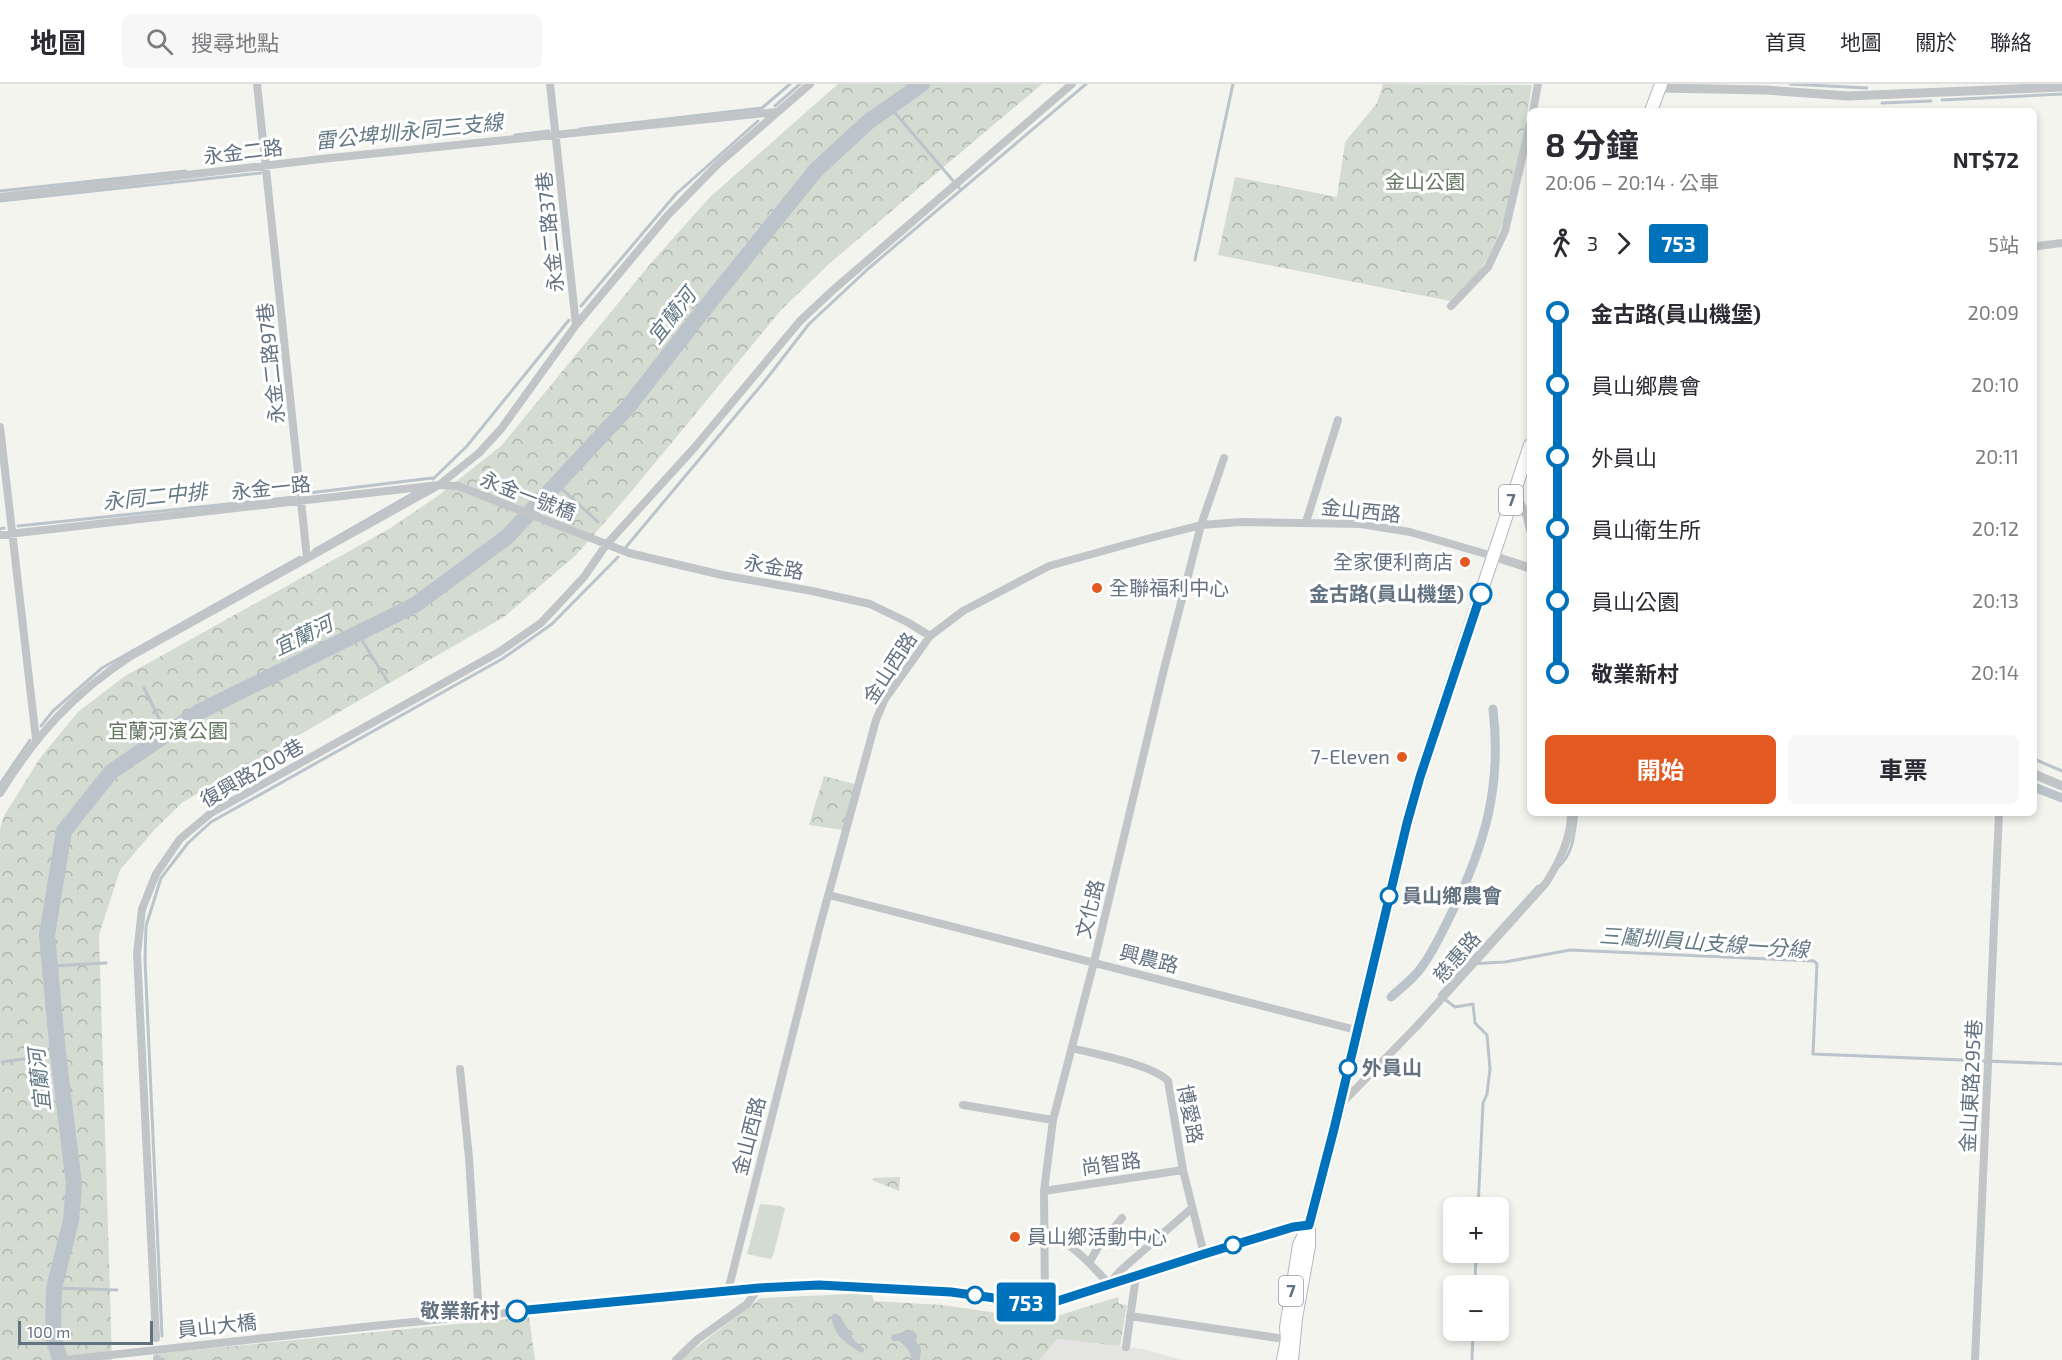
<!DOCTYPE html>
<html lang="zh-TW">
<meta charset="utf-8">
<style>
body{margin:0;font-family:"Exo 2","Noto Sans TC",sans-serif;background:#f7f7f7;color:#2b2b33;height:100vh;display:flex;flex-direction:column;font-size:22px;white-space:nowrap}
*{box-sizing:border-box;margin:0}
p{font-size:20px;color:#7c7c81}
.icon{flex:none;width:33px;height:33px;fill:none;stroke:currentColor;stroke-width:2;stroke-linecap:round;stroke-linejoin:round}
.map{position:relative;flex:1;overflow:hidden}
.panel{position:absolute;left:1527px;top:24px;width:510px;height:708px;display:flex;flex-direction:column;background:#fff;border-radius:9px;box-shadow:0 3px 9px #0003}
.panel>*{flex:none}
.badge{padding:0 12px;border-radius:4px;font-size:21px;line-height:39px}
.controls{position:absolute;left:1443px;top:1113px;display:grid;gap:12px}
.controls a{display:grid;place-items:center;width:66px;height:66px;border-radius:9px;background:#fff;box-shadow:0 3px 9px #0003;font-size:30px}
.scale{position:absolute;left:18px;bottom:15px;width:135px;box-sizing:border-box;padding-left:6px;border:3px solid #637281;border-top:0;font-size:16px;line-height:21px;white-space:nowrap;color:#637281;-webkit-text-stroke:4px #fff;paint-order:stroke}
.map>.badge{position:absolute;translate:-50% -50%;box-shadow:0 0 0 3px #fff}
.legs{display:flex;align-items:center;gap:9px;height:66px;padding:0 18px;font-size:20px}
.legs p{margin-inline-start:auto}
.head{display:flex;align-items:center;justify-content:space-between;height:102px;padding:0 18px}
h1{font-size:33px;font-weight:700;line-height:45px}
.button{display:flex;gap:12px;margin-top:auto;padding:12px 18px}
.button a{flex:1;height:69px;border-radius:9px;background:#e25921;color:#fff;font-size:24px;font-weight:700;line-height:69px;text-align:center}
.button a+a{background:#f7f7f7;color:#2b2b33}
ul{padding:0 18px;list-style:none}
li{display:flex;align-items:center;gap:21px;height:72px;font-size:22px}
li i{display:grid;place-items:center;width:9px;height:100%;margin:0 8px;background:currentColor}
li i::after{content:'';width:15px;height:15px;margin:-8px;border:4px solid;border-radius:50%;background:#fff}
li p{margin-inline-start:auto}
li:first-child i{background:linear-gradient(#0000 50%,currentColor 0)}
li:last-child i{background:linear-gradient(currentColor 50%,#0000 0)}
header{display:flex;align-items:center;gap:36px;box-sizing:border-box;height:84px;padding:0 30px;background:#fff;border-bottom:2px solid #e1e1e2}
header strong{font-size:28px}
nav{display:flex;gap:33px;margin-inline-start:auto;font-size:21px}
.search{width:420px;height:54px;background:#f7f7f7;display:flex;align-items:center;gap:15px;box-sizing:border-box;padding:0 21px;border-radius:9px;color:#7c7c81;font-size:22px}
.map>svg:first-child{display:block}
.built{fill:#e4e5e3}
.park{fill:url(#park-crowns)}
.garden{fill:#d4dbd1}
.water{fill:#bac4ca}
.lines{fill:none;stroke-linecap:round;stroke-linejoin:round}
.stream{stroke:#bac4ca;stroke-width:3}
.canal{stroke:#bac4ca;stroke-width:9}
.river{stroke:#bac4ca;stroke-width:16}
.primary-casing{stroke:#b4b8bc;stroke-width:14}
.minor{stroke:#c1c5c8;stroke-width:8}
.tertiary{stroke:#c1c5c8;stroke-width:9}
.primary{stroke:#fff;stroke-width:12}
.line-1-casing{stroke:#fff;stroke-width:14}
.line-1{stroke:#0072bc;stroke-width:9}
.poi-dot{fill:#e25921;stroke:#fff;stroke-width:2}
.stop-1-dot{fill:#fff;stroke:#0072bc;stroke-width:3}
.labels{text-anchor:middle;stroke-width:6;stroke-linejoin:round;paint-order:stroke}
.shield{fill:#fff;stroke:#929ca7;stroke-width:1.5}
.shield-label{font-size:18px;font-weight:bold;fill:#637281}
.street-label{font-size:20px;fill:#637281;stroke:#fff}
.park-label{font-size:20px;fill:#657861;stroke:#fff}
.poi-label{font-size:20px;fill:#637281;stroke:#fff;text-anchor:end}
.stop-label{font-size:20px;font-weight:bold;fill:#637281;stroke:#fff;text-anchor:end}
.water-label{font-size:21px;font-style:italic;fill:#637a85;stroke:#fff}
</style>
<header>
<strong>地圖</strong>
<div class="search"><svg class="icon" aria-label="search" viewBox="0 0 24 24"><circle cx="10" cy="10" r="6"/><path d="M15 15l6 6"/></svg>搜尋地點</div>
<nav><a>首頁</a><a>地圖</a><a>關於</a><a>聯絡</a></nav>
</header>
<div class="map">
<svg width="2062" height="1276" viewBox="0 0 2062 1276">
<defs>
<pattern id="park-crowns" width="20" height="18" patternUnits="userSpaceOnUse" patternTransform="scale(1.5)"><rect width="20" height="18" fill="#d4dbd1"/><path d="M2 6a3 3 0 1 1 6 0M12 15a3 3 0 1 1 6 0" fill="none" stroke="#b0b6af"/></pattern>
</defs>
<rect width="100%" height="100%" fill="#f4f4ef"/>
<path class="built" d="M 1057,1255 L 1143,1265 L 1183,1276 L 1040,1276 Z"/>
<path class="park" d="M 838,0 L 1042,0 L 830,179 L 782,225 L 631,408 L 576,471 L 504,533 L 183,718 L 155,745 L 120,786 L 99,851 L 112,1276 L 0,1276 L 0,745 L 4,732 L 40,674 L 78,628 L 125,592 L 389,445 L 439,411 L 501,362 L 651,179 L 710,113 Z
M 1383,0 L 1532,1 C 1522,58 1514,129 1484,180 C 1476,193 1461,206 1450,217 L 1218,171 L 1235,93 L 1337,113 L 1345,58 L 1377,19 Z
M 824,692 L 855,700 L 843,746 L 809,741 Z
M 900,1093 L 899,1107 L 872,1096 L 873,1094 Z
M 852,1210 L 872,1211 L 874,1217 L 942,1221 L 1031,1234 L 1031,1240 L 1118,1213 L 1119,1220 L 1127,1221 L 1120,1262 L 1057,1255 L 1040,1276 L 680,1276 L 760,1214 Z
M 529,1233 L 535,1276 L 153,1276 L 153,1270 Z"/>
<path class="garden" d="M 760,1120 L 781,1122 L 785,1125 L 773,1172 L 770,1175 L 747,1170 Z"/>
<path class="water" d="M 834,1229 L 840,1232 L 854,1256 L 864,1265 L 864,1267 L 861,1269 C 845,1258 835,1253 831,1233 Z
M 912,1246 L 917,1251 L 916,1257 L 921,1265 L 920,1276 L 913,1276 L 907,1264 L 899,1257 L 892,1257 L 891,1254 L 892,1251 Z"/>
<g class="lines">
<path class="stream" d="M 1790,0 L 1867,4
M 1942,16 L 2062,10
M 1882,19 L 1931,17
M 775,22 L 800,0
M 890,23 L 961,106
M 580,45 L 762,24 L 790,0
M 515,51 L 549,47
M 0,107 L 186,87
M 0,117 L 261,89
M 1195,176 L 1233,0
M 581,222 L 676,110 L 758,37
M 433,395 L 467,362 L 569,236
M 562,405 L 598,438
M 309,409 L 432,394
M 18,442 L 295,413
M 0,445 L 4,444
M 626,463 L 768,293 L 809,240 L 869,184 L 1086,0
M 314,466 L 417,407
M 358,550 L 388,598
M 144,604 L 167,650
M 41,642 L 53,627 L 102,584 L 300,473
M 2034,675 L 2062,687
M 0,700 L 30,656
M 1558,783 C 1574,770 1574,748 1577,729
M 1467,880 L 1505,878 L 1570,866 L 1814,877 L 1817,880 L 1813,970 L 2062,980
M 50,882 L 106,879
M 2,978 L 58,970
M 1478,1124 L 1483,1019 L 1487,1010 L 1490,985 L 1487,951 L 1475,939 L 1473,920 L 1455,923 L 1439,911 L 1538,802
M 1475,1202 L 1476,1168
M 54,1204 L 117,1206
M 162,1252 L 145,875 L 146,842 L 161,794 L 188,759 L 211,738 L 502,575 L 552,540 L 618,473
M 163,1275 L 163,1276
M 1472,1276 L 1473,1246"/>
<path class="canal" d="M 2034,703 L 2062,714
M 1391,913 C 1401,904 1413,895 1421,884 C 1433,868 1443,847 1452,828 C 1485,761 1502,702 1493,625"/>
<path class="river" d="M 60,1276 L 53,1252 L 54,1204 L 71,1137 L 74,1100 L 58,970 L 47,851 L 64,747 L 111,688 L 199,628 L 415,521 L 507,453 L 628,323 L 717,209 L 816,86 L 868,38 L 922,0"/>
<defs>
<path id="primary" d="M 1651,27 L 1661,0
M 1283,1276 L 1287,1255 L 1286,1243 L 1299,1161 L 1309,1141 L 1334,1045 L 1407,739 L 1420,693 L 1530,361
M 1292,1276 L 1296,1234 L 1309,1162 L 1309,1145"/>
</defs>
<use href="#primary" class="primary-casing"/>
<path class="minor" d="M 257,0 L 307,474
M 550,0 L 576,241
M 1533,27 L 1538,0
M 0,113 L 321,75 L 777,28
M 2034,164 L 2038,162 L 2062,159
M 1451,222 L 1488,183 L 1505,147 L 1530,40
M 0,343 L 36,655
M 1515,407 L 1527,433 L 1530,446
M 1306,438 L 1338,336
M 0,451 L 439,401 L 458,402 L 629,469 L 722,491 L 812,507 L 870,520 L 909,539 L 930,552
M 0,709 C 37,650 73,610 131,572 L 439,401 L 479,369 L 501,345 L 576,241 L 668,131 L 718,80 L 810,0
M 829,811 L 1356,946
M 1072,964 C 1094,970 1154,981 1168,997 L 1183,1086 L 1204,1170
M 460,985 L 469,1074 L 479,1231
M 1342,1019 L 1417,942 L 1546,799 C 1559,778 1571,755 1571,729
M 963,1021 L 1053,1036
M 1044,1107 L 1183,1086
M 1043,1145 C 1069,1157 1090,1179 1109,1200 L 1120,1187 L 1192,1124
M 1089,1179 L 1097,1165 L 1122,1134
M 728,1207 L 819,845 L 876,636 L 885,615 L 930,552 L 963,527 L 1049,482 L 1139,457 L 1201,441 L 1241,438 L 1361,440 L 1410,448 L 1493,472
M 1045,1221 L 1044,1107 L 1053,1036 L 1094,878 L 1164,585 L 1201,441 L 1224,374
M 1130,1232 L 1291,1256
M 156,1254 L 137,870 L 142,825 L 156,790 L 180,755 L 211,729 L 499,568 L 541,539 L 584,493 L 606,461 L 695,363 L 800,237 L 832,207 L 1072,0
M 1126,1263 L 1136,1192
M 157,1275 L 157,1276
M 65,1276 L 373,1242 L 759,1204 L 819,1201 L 951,1208 L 1045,1221 L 1204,1170 L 1293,1143 L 1309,1141
M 676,1276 L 698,1255 L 747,1220 L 759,1204
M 1975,1276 L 1999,729"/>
<path class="tertiary" d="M 1660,4 L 1765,6 L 1848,12 L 2062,3
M 1493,472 L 1530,484
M 2034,690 L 2062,702"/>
<use href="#primary" class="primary"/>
</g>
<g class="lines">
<defs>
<path id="line-1" d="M 517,1227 L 759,1204 L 819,1201 L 951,1208 L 1045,1221 L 1204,1170 L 1293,1143 L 1309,1141 L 1334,1045 L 1407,739 L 1420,693 L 1481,510"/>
</defs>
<use href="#line-1" class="line-1-casing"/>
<use href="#line-1" class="line-1"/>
</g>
<g class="poi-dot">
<circle cx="1465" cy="478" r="6"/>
<circle cx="1097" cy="504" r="6"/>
<circle cx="1402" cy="673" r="6"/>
<circle cx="1015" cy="1153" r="6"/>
</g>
<g class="stop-1-dot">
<circle cx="1481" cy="510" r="10"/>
<circle cx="1389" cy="812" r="8"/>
<circle cx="1348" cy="984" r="8"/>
<circle cx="1233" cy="1161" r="8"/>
<circle cx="975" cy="1211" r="8"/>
<circle cx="517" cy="1227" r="10"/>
</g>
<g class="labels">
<g class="shield">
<rect x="1499" y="401" width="24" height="30" rx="4.5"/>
<rect x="1279" y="1192" width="24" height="30" rx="4.5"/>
</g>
<g class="shield-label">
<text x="1511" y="422">7</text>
<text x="1291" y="1213">7</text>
</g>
<g class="street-label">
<text transform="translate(243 68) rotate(-7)" y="7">永金二路</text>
<text transform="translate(550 148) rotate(-96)" y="7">永金二路37巷</text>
<text transform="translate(271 279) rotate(-96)" y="7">永金二路97巷</text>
<text transform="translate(271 404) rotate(-6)" y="7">永金一路</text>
<text transform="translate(528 412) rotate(21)" y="7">永金一號橋</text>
<text transform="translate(1361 427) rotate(6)" y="7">金山西路</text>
<text transform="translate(774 483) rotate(10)" y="7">永金路</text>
<text transform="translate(890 584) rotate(-57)" y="7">金山西路</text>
<text transform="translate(252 689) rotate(-30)" y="7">復興路200巷</text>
<text transform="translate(1090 825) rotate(-76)" y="7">文化路</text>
<text transform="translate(1457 873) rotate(-49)" y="7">慈惠路</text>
<text transform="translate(1149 875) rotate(14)" y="7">興農路</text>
<text transform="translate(1971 1002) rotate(-87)" y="7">金山東路295巷</text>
<text transform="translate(1190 1030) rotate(79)" y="7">博愛路</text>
<text transform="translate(749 1052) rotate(-76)" y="7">金山西路</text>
<text transform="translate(1111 1080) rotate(-8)" y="7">尚智路</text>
<text transform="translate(217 1242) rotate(-6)" y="7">員山大橋</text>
</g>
<g class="park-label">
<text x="1425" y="105">金山公園</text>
<text x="168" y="654">宜蘭河濱公園</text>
</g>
<g class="poi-label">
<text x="1453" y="485">全家便利商店</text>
<text x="1109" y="511" text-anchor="start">全聯福利中心</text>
<text x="1390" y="680">7-Eleven</text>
<text x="1027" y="1160" text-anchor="start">員山鄉活動中心</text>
</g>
<g class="stop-label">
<text x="1464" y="517">金古路(員山機堡)</text>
<text x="1402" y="819" text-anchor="start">員山鄉農會</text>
<text x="1362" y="991" text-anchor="start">外員山</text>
<text x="500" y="1234">敬業新村</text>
</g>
<g class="water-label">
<text transform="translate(409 48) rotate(-6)" y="7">雷公埤圳永同三支線</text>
<text transform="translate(672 232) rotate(-52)" y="7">宜蘭河</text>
<text transform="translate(155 413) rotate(-6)" y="7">永同二中排</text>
<text transform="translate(303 552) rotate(-26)" y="7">宜蘭河</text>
<text transform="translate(1704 859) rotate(4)" y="7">三鬮圳員山支線一分線</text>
<text transform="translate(40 996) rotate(-96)" y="7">宜蘭河</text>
</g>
</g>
</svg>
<div class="controls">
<a>+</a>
<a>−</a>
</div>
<div class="scale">100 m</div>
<b class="badge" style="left:1026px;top:1218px;background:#0072bc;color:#fff">753</b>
<section class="panel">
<div class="head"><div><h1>8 分鐘</h1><p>20:06 – 20:14 · 公車</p></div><b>NT$72</b></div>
<div class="legs"><svg class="icon" aria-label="walk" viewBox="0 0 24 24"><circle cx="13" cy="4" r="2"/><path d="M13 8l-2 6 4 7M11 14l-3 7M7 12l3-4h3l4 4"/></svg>3<svg class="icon" aria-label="forward" viewBox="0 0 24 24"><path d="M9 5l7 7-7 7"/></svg><b class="badge" style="background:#0072bc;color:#fff">753</b><p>5站</p></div>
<ul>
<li><i style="color:#0072bc"></i><b>金古路(員山機堡)</b><p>20:09</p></li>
<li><i style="color:#0072bc"></i><span>員山鄉農會</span><p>20:10</p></li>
<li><i style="color:#0072bc"></i><span>外員山</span><p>20:11</p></li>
<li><i style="color:#0072bc"></i><span>員山衛生所</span><p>20:12</p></li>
<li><i style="color:#0072bc"></i><span>員山公園</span><p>20:13</p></li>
<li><i style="color:#0072bc"></i><b>敬業新村</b><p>20:14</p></li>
</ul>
<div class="button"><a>開始</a><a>車票</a></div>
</section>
</div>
